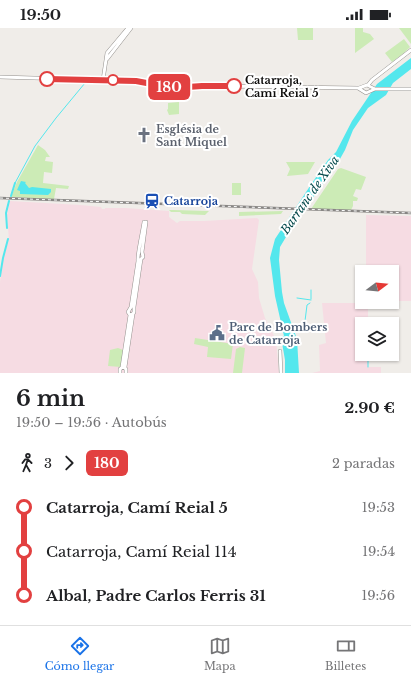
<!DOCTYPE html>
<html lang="es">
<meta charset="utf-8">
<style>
body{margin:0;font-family:"Libre Baskerville",serif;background:#f2f2f2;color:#202124;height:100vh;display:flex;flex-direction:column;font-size:15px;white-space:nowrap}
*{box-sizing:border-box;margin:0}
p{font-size:13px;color:#757577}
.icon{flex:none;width:22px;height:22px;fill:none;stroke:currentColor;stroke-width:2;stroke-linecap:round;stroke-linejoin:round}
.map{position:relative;height:345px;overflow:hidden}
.side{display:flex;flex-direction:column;background:#fff;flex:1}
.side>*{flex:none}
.badge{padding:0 8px;border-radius:6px;font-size:14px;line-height:26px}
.needle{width:26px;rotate:74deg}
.tools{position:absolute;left:355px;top:237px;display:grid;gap:8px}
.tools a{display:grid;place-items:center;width:44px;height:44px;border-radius:0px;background:#fff;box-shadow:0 1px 3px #0004;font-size:20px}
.map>.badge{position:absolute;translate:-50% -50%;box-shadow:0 0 0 2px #fff}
.legs{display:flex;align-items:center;gap:6px;height:44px;padding:0 16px;font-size:13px}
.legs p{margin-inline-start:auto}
.head{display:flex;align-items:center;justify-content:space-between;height:68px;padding:0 16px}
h1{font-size:22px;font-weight:700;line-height:30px}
ul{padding:0 16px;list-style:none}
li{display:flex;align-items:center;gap:14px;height:44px;font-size:15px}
li i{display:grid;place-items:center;width:6px;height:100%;margin:0 5px;background:currentColor}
li i::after{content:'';width:10px;height:10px;margin:-5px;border:3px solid;border-radius:50%;background:#fff}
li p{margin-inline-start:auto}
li:first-child i{background:linear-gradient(#0000 50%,currentColor 0)}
li:last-child i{background:linear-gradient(currentColor 50%,#0000 0)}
.status{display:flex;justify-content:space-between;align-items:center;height:28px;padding:0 20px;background:#fff;direction:ltr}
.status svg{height:11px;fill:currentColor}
.tab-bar{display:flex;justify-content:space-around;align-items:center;height:56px;border-top:1px solid #e0e0e0;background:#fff;font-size:11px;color:#757577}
.tab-bar a{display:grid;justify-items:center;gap:2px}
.tab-bar .current{color:#1a73e8}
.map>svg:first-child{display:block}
.industrial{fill:#f6dce3}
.green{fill:#ccebb6}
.water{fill:#54e7ed}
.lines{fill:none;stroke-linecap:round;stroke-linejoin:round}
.stream{stroke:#54e7ed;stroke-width:1}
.canal{stroke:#54e7ed;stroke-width:2}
.tertiary-casing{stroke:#93908d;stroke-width:4}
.tertiary{stroke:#fff;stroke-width:3}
.rail-casing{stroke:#878583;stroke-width:2.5}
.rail{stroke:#fff;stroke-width:1;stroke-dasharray:3;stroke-linecap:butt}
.line-1-casing{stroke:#fff;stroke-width:9}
.line-1{stroke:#e24040;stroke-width:6}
.stop-1-dot{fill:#fff;stroke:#e24040;stroke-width:2}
.labels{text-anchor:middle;stroke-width:4;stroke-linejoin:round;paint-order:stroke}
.stop-label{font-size:11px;font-weight:bold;fill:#0e0d0c;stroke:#fff;text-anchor:start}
.worship-label{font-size:11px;font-weight:bold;fill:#5b616d;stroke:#fff;text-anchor:start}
.transit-label{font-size:11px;font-weight:bold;fill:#164399;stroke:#fff;text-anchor:start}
.service-label{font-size:11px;font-weight:bold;fill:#4e5e75;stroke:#fff;text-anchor:start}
.water-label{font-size:12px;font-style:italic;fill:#03494b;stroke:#fff}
</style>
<div class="status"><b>19:50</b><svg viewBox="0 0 49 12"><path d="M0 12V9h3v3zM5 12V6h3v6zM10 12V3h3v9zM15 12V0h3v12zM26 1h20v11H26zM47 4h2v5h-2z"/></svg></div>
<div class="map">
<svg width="411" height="345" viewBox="0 0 411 345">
<rect width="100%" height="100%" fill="#f0ede9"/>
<path class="industrial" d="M 10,173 L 80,177 L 101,179 L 102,181 L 105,181 L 105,180 L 125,180 L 169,183 L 169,189 L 177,195 L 180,193 L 204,193 L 257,190 L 259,192 L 252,241 L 258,254 L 259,270 L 265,290 L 276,312 L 279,345 L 0,345 L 0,255 L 2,233 L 9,212 L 7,187 Z
M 366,187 L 411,188 L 411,273 L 392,273 L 392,244 L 366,244 Z
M 322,275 L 368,275 L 368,296 L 362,296 L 362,326 L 368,326 L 368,339 L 381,339 L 381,345 L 312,345 L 320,343 L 319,317 L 326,315 Z"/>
<path class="green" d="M 297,0 L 313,0 L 313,12 L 298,12 Z
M 355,0 L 363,0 L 363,4 L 370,6 L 374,11 L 355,25 Z
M 399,0 L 411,0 L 411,16 Z
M 404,11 L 410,19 L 404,25 L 392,34 L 385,25 Z
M 179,74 L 179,86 L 169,87 L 167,82 L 168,81 L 168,75 Z
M 38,117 L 45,122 L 50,129 L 46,129 L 45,133 L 53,134 L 52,145 L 44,144 L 43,155 L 69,158 L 68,161 L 56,160 L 54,171 L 11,169 L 17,154 Z
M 286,134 L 315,134 L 308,146 L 287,148 L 290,141 Z
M 341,140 L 366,149 L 361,162 L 356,161 L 353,168 L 358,170 L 357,173 L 353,173 L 353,178 L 351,182 L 311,181 L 338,141 Z
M 241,155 L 241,167 L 232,167 L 232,155 Z
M 169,182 L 174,182 L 209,183 L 205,187 L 182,186 L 180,184 L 171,184 Z
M 283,183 L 281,186 L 239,188 L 239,184 Z
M 195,310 L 233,316 L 231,331 L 207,329 L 208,319 L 194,316 Z
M 240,319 L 245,320 L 242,345 L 233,345 L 236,321 Z
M 118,320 L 123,322 L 121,339 L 108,338 L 110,322 Z"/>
<path class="water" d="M 411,30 L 411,41 L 393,55 L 386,67 L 368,80 L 353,102 L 345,122 L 336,138 L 295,194 L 280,219 L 279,232 L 282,264 L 284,275 L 297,311 L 299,345 L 285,345 L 285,332 L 281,309 L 284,308 L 275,268 L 270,230 L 275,211 L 312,155 L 328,132 L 336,124 L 352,93 L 377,56 Z
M 21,153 L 26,154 L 25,155 L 29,160 L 32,159 L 51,161 L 51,164 L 48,167 L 20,166 L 20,163 L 17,162 Z"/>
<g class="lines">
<path class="stream" d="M 15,155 L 35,118 L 56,90 L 85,55
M 297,270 L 311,272
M 311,271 L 311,262
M 305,293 L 307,277 L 310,275
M 368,339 L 368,326"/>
<path class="canal" d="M 11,168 L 15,155
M 7,200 L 6,185 L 9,173
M 0,248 L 3,230 L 8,211"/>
<defs>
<path id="tertiary" d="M 107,31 L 131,0
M 0,49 L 136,53 L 173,60 L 212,58 L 358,60 L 366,65 L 375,61 L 411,61
M 103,52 L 107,25 L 128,0
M 368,57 L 372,52 L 411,22
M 359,60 L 367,57 L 375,61
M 141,231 L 143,229 L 142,224 L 146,194
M 133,286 L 130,287 L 128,284 L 131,279 L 138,233 C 137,227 143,202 144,194
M 280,323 L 281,345
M 122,339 L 130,287
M 125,339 L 133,286 L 134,284 L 134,279 L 141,231
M 120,345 L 120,341 L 123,339 L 126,341 L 126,345"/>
</defs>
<use href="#tertiary" class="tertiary-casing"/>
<use href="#tertiary" class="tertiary"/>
<defs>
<path id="rail" d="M 0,170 L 411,185"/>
</defs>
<use href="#rail" class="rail-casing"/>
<use href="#rail" class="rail"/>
</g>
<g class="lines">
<defs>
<path id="line-1" d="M 47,51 L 136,53 L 173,60 L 202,58 L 234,58"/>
</defs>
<use href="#line-1" class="line-1-casing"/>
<use href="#line-1" class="line-1"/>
</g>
<defs>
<symbol id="church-bare" viewBox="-9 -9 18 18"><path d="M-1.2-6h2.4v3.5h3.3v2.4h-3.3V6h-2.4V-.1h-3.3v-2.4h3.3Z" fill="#6b7280" stroke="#fff" stroke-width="2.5" paint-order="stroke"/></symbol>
<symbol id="station-bare" viewBox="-9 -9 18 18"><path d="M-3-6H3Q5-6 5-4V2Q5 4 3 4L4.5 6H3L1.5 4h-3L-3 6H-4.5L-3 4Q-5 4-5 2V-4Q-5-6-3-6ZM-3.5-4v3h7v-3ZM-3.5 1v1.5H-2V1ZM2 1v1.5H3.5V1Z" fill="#1a4fb4" stroke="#fff" stroke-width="2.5" paint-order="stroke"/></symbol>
<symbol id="civic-bare" viewBox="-9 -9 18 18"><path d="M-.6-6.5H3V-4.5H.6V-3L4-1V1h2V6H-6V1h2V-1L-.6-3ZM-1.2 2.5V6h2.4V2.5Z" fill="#5c6f8a" stroke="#fff" stroke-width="2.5" paint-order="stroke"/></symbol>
</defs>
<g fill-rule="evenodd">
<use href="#church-bare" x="133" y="96" width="22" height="22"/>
<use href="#station-bare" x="141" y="162" width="22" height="22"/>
<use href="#civic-bare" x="206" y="294" width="22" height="22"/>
</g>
<g class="stop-1-dot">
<circle cx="47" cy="51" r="7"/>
<circle cx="113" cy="52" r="5"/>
<circle cx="234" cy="58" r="7"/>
</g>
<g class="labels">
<g class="stop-label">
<text x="245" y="56">Catarroja,<tspan x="245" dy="13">Camí Reial 5</tspan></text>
</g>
<g class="worship-label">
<text x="156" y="105">Església de<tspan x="156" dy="13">Sant Miquel</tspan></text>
</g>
<g class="transit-label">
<text x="164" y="177">Catarroja</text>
</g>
<g class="service-label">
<text x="229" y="303">Parc de Bombers<tspan x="229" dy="13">de Catarroja</tspan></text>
</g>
<g class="water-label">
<text transform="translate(310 167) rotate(-55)" y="4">Barranc de Xiva</text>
</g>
</g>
</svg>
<div class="tools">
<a><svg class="needle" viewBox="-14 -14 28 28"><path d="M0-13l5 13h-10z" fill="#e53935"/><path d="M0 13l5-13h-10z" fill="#757577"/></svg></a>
<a><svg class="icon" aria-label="layers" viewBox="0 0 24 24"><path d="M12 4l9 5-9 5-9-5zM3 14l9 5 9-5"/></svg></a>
</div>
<b class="badge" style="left:169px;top:59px;background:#e24040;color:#fff">180</b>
</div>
<section class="side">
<div class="head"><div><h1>6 min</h1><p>19:50 – 19:56 · Autobús</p></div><b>2.90 €</b></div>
<div class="legs"><svg class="icon" aria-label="walk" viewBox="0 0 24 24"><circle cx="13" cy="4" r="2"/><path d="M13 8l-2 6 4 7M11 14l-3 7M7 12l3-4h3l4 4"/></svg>3<svg class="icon" aria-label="forward" viewBox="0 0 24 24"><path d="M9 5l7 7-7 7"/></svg><b class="badge" style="background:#e24040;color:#fff">180</b><p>2 paradas</p></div>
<ul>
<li><i style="color:#e24040"></i><b>Catarroja, Camí Reial 5</b><p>19:53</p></li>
<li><i style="color:#e24040"></i><span>Catarroja, Camí Reial 114</span><p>19:54</p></li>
<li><i style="color:#e24040"></i><b>Albal, Padre Carlos Ferris 31</b><p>19:56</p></li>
</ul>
</section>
<nav class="tab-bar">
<a class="current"><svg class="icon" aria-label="directions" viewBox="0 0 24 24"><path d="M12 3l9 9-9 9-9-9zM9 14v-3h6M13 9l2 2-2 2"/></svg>Cómo llegar</a>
<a><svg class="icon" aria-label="map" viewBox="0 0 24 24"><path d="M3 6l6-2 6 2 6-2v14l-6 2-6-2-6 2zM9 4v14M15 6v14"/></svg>Mapa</a>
<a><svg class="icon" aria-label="tickets" viewBox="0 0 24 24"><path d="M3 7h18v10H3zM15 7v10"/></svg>Billetes</a>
</nav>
